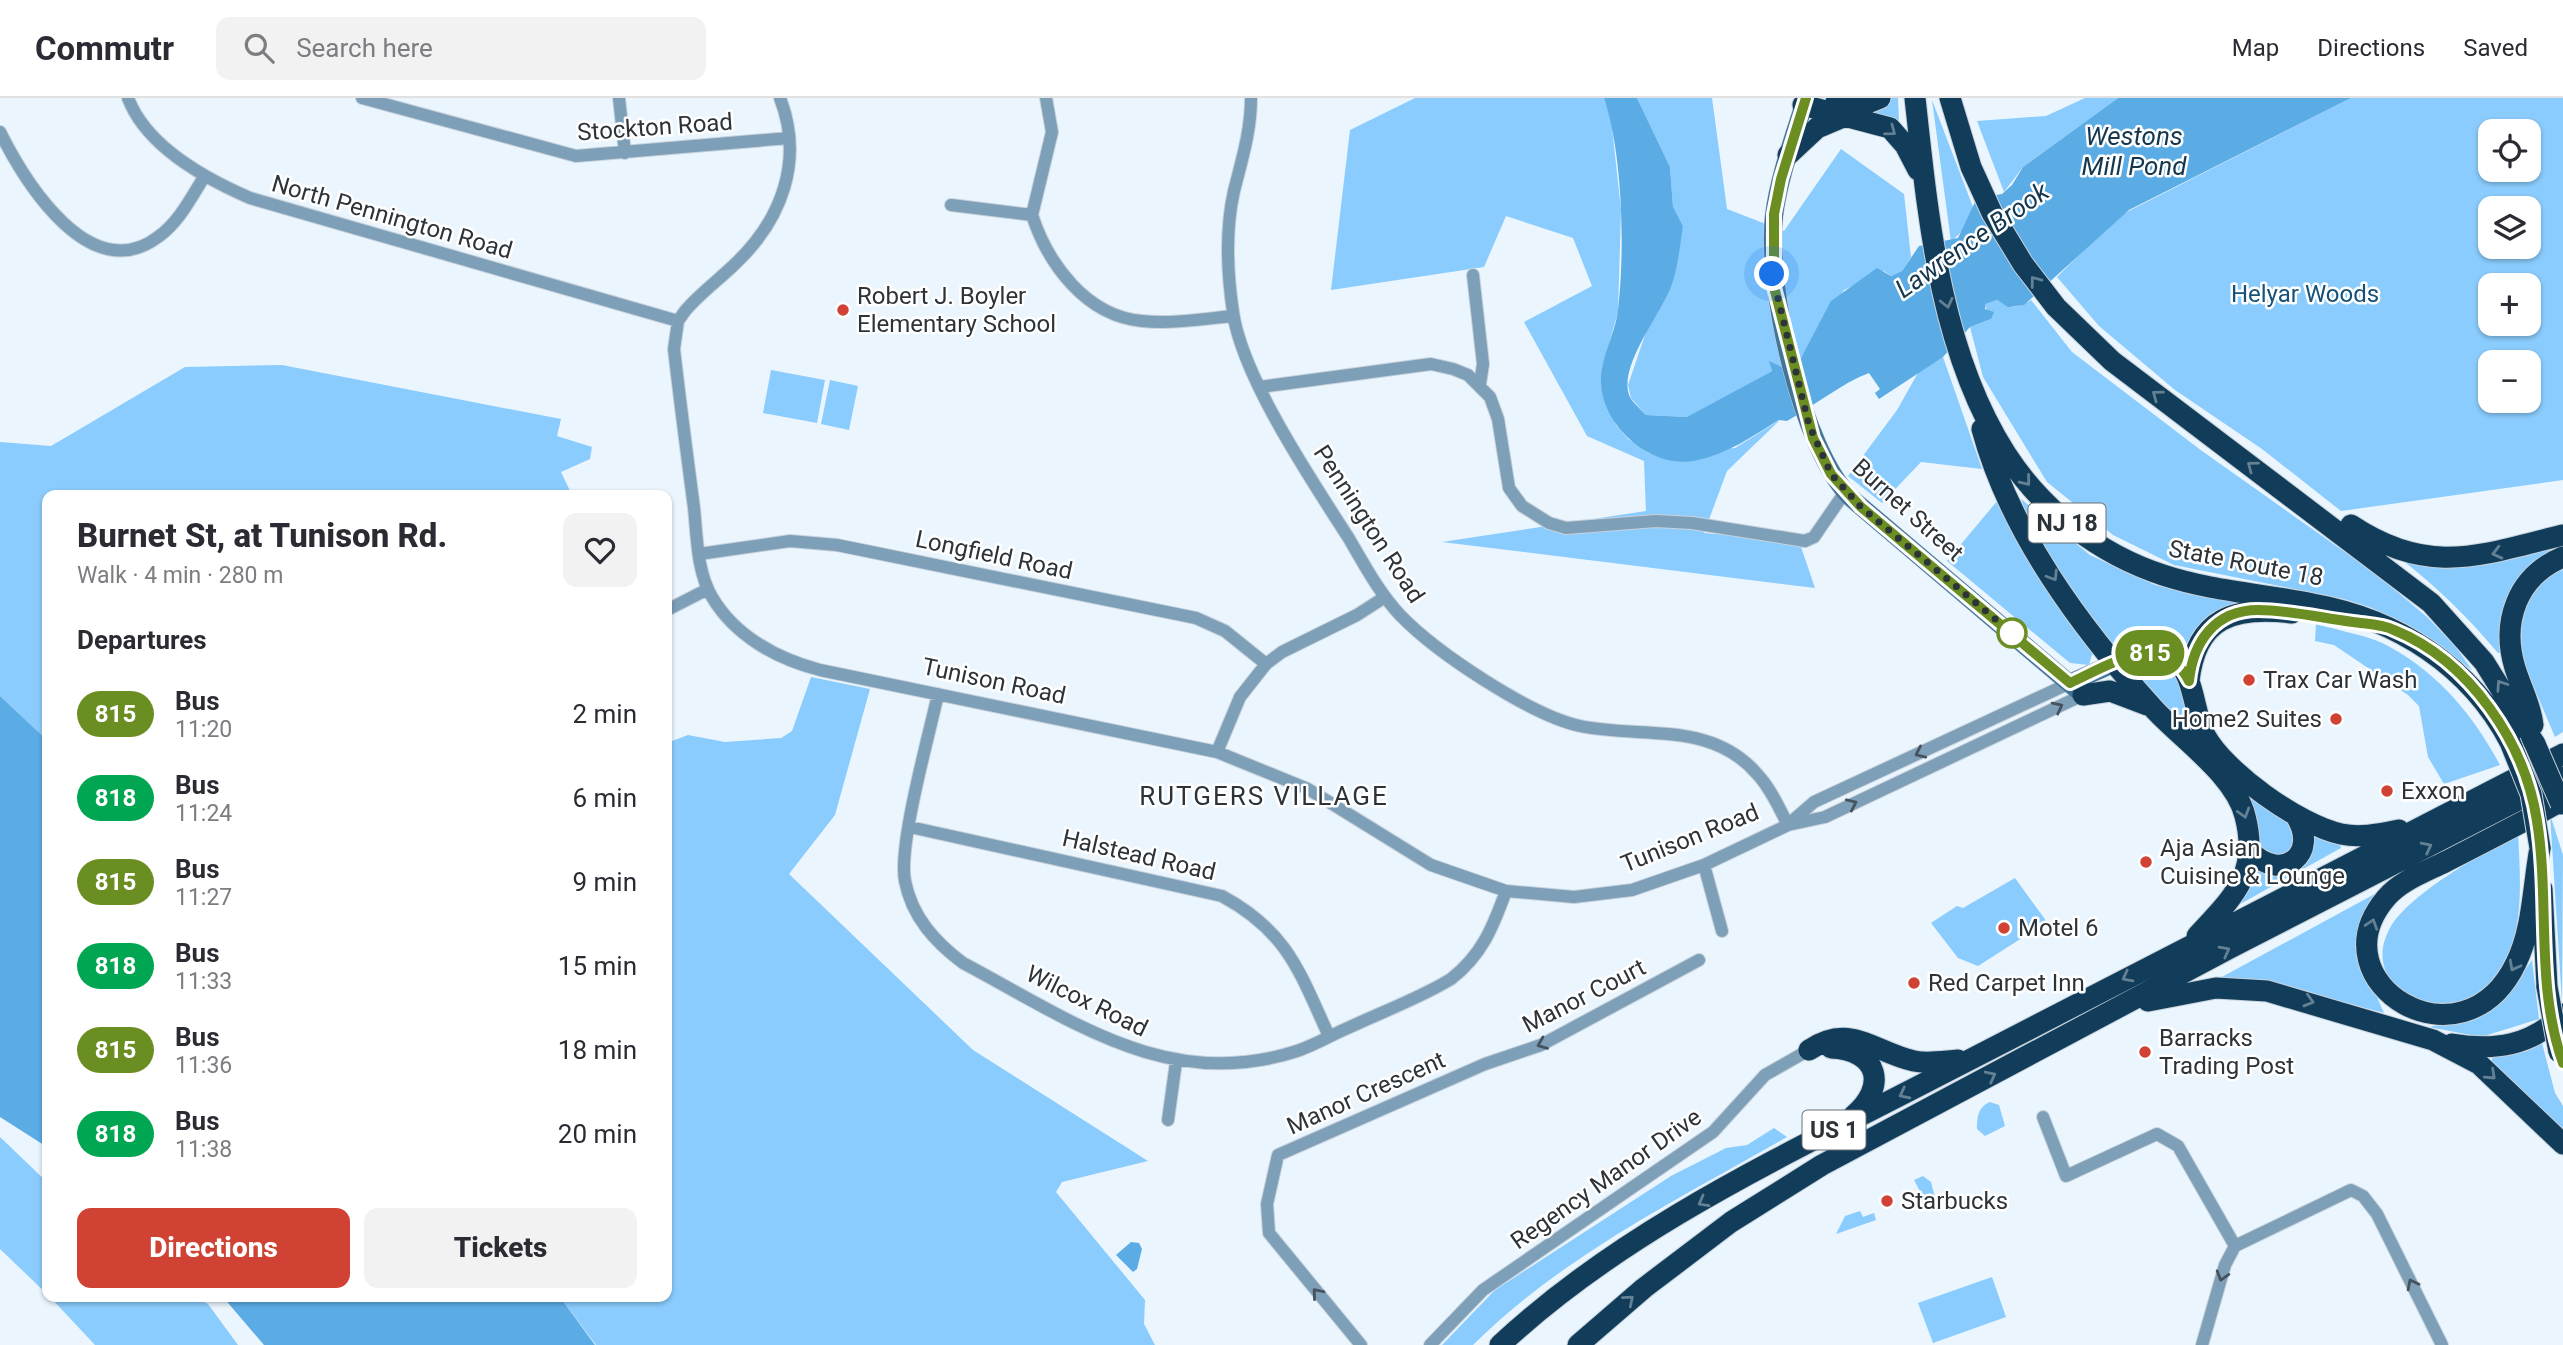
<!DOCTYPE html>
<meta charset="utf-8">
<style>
body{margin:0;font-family:Roboto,sans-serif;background:#f2f2f3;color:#2b2b33;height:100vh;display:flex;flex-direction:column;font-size:26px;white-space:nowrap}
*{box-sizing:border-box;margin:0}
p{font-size:23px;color:#7c7c81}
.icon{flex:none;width:38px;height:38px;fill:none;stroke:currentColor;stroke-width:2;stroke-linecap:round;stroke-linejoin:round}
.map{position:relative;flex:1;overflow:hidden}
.drawer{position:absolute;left:42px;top:392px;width:630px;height:812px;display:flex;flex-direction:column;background:#fff;border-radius:14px;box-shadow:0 2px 5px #0004}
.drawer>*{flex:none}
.badge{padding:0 14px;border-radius:23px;font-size:24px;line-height:46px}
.tools{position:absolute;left:2478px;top:21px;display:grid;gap:14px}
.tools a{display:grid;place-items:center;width:63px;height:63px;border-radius:14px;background:#fff;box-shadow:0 2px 5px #0004;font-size:35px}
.you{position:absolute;width:35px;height:35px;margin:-18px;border:5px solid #fff;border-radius:50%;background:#1a73e8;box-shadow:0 0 0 10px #1a73e833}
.map>.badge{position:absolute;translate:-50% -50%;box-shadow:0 0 0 4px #fff}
h2{padding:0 35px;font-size:26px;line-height:63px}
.round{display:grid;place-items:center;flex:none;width:74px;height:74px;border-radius:14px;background:#f2f2f3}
.headline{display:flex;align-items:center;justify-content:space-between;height:119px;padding:0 35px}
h1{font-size:33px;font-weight:800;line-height:52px}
.primary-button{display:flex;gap:14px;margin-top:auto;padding:14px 35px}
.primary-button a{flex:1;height:80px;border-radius:14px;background:#cf4234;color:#fff;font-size:28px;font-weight:800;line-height:80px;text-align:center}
.primary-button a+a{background:#f2f2f3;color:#2b2b33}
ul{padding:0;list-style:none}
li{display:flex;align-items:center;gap:21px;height:84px;padding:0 35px}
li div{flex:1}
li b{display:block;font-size:26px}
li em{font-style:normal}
li .badge{min-width:77px;font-weight:700;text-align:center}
header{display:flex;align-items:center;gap:42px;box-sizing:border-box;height:98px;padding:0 35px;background:#fff;border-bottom:2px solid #e1e1e2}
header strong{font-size:33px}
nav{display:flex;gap:38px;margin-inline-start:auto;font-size:24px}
.search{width:490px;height:63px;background:#f2f2f3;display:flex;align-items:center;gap:18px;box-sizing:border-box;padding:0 24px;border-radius:14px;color:#7c7c81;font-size:26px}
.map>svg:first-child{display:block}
.green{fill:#8accfd;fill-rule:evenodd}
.water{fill:#5bace5}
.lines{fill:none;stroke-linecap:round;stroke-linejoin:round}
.street-casing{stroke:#c8d2db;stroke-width:14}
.secondary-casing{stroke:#c8d2db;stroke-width:19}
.highway-casing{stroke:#c8d2db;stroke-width:23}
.street{stroke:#7e9fb8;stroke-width:12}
.secondary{stroke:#437599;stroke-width:18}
.highway{stroke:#113d5a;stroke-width:21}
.highway-bridge-casing{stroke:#c8d2db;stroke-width:23;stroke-linecap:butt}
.highway-bridge{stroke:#113d5a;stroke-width:21}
.oneway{stroke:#648194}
.oneway2{stroke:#45535f}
.line-casing{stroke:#fff;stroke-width:16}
.line{stroke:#6b8e23;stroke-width:10}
.walk{stroke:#2c3339;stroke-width:7;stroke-dasharray:0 12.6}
.poi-dot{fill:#cf4234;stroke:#fff;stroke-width:2.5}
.stop-dot{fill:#fff;stroke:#6b8e23;stroke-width:3.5}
.labels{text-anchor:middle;stroke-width:5;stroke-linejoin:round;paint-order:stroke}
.shield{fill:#fff;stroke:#6b7074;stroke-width:2}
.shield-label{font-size:23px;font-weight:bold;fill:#2c3339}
.street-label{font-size:24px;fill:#2c3339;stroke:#fff}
.park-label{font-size:24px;fill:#165278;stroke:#fff}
.poi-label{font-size:24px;fill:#2c3339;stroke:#fff;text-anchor:start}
.water-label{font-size:26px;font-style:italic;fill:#14364e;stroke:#fff}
.neighbourhood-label{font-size:26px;letter-spacing:2px;fill:#2c3339;stroke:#fff}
</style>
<header>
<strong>Commutr</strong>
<div class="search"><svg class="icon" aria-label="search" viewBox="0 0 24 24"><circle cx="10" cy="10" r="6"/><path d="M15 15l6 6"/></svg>Search here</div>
<nav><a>Map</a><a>Directions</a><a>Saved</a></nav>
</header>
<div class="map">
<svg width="2563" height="1247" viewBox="0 0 2563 1247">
<rect width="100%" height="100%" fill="#eaf5fe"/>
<path class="green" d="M 1415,0 L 1604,0 L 1611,20 L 1621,112 L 1618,214 L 1602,270 L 1601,287 L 1616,327 L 1628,341 L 1650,356 L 1735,350 L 1780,322 L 1727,373 L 1704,435 L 1799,443 L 1815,490 L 1442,444 L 1646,413 L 1644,363 L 1587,338 L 1524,224 L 1592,188 L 1573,140 L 1506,118 L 1484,169 L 1331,192 L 1350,32 Z
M 1637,0 L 1712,0 L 1727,111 L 1784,133 L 1841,51 L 1904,96 L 1911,159 L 1902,173 L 1891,178 L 1884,173 L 1844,192 L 1801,260 L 1782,269 L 1770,264 L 1772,273 L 1688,319 L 1646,317 L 1631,300 L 1628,287 L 1646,234 L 1671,188 L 1683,128 L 1673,110 L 1670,69 Z
M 1891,0 L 1898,0 L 1899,23 L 1869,16 L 1886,7 Z
M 2085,0 L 2118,0 L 2023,69 L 2004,94 L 1977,23 L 2046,18 Z
M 2351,0 L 2563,0 L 2563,382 L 2341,413 L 2262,351 L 2175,292 L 2099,228 L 2057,179 L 2117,119 ZM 2490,33 L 2529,33 L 2529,72 L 2490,72 ZM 2490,110 L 2529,110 L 2529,149 L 2490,149 ZM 2490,187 L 2529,187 L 2529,226 L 2490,226 ZM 2490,264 L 2529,264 L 2529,303 L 2490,303 Z
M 1932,2 L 1973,109 L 1964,131 L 1951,144 Z
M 1997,202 C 2009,210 2019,211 2031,202 L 2072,254 L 2202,353 L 2376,476 L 2427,519 L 2455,548 L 2472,572 L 2419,534 L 2372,510 L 2344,501 L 2174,467 L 2113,437 L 2047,384 L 1983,279 L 1970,229 L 1991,221 L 1984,206 Z
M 1943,259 L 1982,371 L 1921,364 L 1882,405 L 1848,378 L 1897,312 L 1919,273 Z
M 282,267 L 561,321 L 557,338 L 592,349 L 590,361 L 561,374 L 572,397 L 47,397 L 47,642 L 0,598 L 0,344 L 51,348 L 185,269 Z
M 771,272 L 825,282 L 817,325 L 763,315 Z
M 830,282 L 858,288 L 849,332 L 821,326 Z
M 2021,401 L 2090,457 L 2155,487 L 2262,508 L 2211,519 L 2182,558 L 2119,556 C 2082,508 2040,459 2021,401 Z
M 1998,402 L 2093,553 L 2089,567 L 2070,565 L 1947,463 Z
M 2563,444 L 2563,453 L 2539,464 L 2504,554 L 2498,555 C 2467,518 2435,487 2397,458 Z
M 2563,472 L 2563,634 L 2555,639 L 2521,559 L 2522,505 L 2554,474 Z
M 2316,526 C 2339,533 2369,537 2390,549 C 2439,576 2474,618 2500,667 L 2444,686 L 2428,659 L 2419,608 L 2408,597 L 2334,547 L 2315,543 Z
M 2159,563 L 2174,569 L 2205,650 L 2145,591 L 2138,577 L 2143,567 Z
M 811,579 L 870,591 L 835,717 L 789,776 L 973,952 L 1148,1063 L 1062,1084 L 1056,1094 L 1145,1202 L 1144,1226 L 1155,1247 L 596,1247 L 560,1199 L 667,1199 L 667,645 L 688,637 L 725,644 L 781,640 L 792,633 Z
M 2237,680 L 2292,723 L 2298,740 L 2285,759 L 2261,754 Z
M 2550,716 L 2563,757 L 2562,904 Z
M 2309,732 L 2339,744 L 2341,750 L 2233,810 L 2255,766 L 2271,774 Z
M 2518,736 C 2520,773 2523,812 2512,848 C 2481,950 2350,902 2390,830 C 2409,796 2483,755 2518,736 Z
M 2015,780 L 2047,824 L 1978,868 L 1958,860 L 1931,825 L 1957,808 L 1963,810 Z
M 2382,792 L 2365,819 L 2355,849 L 2384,915 L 2287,889 L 2220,880 Z
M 2532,862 L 2539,921 L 2481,939 L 2429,929 L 2478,920 L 2509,895 Z
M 2542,945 L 2555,995 L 2563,1008 L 2563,1036 L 2492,970 L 2492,960 Z
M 1990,1004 L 1999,1007 L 2005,1028 L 1985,1038 L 1977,1031 C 1977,1019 1978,1009 1990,1004 Z
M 1774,1030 L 1787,1039 C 1679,1101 1562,1158 1473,1247 L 1442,1247 L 1495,1192 L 1671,1078 L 1726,1050 L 1747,1047 Z
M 0,1039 L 47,1084 L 47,1196 L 0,1151 Z
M 1923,1078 L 1931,1084 L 1936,1103 L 1903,1112 L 1902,1109 L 1924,1101 L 1914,1082 Z
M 1860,1113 L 1863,1119 L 1874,1115 L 1876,1122 L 1836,1136 L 1845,1118 Z
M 1992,1179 L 2006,1219 L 1933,1245 L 1918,1205 Z
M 50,1199 L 195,1199 L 208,1206 L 238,1247 L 95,1247 Z"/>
<path class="water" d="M 1604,0 L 1637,0 L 1670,69 L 1673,109 L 1683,128 C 1680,147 1678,168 1672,186 C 1663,214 1614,272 1631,301 C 1635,306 1641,312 1646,317 L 1687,319 L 1772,273 L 1769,263 L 1782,269 L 1801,260 L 1831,203 L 1877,170 L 1891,178 L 1902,173 L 1919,148 L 1958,140 L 1975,104 L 1985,99 L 2002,96 L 2012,87 L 2023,69 L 2118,0 L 2351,0 L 2129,112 L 2024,207 L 2008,209 L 1997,202 L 1985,206 L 1985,211 L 1994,214 L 1991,221 L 1970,229 L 1943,259 L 1879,301 L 1875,295 L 1880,291 L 1869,275 C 1842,285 1814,308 1787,323 L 1779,322 C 1753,338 1729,355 1698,362 C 1653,373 1603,330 1601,285 C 1600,260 1615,237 1618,212 C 1625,152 1623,57 1604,0 Z
M 0,598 L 47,642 L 47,1049 L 0,1019 Z
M 1131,1144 L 1139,1145 L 1142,1151 L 1137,1171 L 1133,1174 L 1116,1157 Z
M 223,1199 L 560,1199 L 595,1247 L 264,1247 Z"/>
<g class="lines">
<defs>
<path id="street" d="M 128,0 C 146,48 206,81 250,100 L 678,223
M 362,0 L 576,58 L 789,40
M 619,0 L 625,55
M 780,0 C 804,62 782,121 736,165 C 720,181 700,195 685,213 L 678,223 L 674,251 C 680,304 687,357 694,410 C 697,439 697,474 712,499 C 735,538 777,561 820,572 L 1217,654 L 1308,691 L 1431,767 L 1506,793 L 1574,799 L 1632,792 L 1704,767 L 1788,727 L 1825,719 L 2083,597
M 1046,0 L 1052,34 L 1032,117 C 1048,166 1086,218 1142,223 C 1172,226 1203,221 1233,218
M 1251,0 C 1251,33 1242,61 1234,93 C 1225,133 1227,174 1233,214 C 1242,279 1312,383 1348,439 C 1364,466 1379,495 1401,518 C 1437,555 1530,617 1580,628 C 1643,641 1712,622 1758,677 C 1771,691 1779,710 1788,727
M 0,34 C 25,84 90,190 158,139 C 179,124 191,100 204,79
M 951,107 L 1032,117
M 1473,177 L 1483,266 L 1480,286
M 1260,289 L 1431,266 L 1453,271 L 1468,277 L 1490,299 L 1498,321 L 1509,390 L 1522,408 L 1549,425 L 1566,430 L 1656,423 L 1692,425 L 1805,443 L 1814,439 L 1845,394
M 699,456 L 790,443 L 837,447 L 1196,520 L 1225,533 L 1266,566
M 667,512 L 708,491
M 938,596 C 929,638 898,747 905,783 C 912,819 935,844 963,865 C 1071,922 1168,995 1297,953 C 1315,947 1333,936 1350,929 C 1384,913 1420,900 1451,881 C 1482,857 1493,829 1506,793
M 1217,654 L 1240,599 L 1266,566 L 1282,554 L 1357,517 L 1385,499
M 1791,724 L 1814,704 L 2070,585
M 910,729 L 1222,798 C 1288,834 1299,873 1329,938
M 1704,767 L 1722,833
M 2043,1019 L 2066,1078 L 2157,1036 L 2178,1048 L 2235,1148
M 1168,1022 L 1176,964
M 1361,1247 L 1269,1135 L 1267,1106 L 1278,1057 L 1485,966 L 1541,947 L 1699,862
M 1430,1247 L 1483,1192 L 1713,1034 L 1765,977 L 1809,952
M 2202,1247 L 2225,1167 L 2235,1148 L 2351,1092 L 2363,1098 L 2377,1116 L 2442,1247"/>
<path id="secondary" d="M 1806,0 C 1794,39 1779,78 1774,118 C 1766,188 1801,350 1851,400 L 2083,597
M 2070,585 L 2115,565"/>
<path id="highway" d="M 1915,0 C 1928,119 1940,253 2006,356 C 2043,413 2099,456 2163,477 C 2211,493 2264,496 2313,506 C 2397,521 2470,568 2510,644
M 1950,0 L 1971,69 L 1992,115 L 2023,166 L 2056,209 L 2112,263 L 2431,505 L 2484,564 L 2535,646
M 1836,4 L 1860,8 L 1880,0
M 1803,7 L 1890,30 L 1905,47 L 1918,72
M 1788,57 L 1817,30 L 1843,19
M 1982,331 C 2010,435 2082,531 2153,610 C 2181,641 2235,677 2245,718 C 2260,776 2233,799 2197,838
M 2351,427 C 2429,479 2481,457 2563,437
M 2115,565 C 2132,560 2154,549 2172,559 C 2195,574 2193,614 2205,637 C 2225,674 2299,727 2341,736 C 2361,740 2379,736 2399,732
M 2189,583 C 2196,519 2234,508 2292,515
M 2083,597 L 2110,593 L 2147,607
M 2533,627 C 2531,607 2521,590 2515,570 C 2501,524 2517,478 2563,459
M 2540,750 C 2533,787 2533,831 2516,865 C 2463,976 2314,885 2386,800 C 2400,783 2425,774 2445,764 C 2484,744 2524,724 2563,702
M 2250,753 C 2282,786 2320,756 2296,718
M 2542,791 L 2547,889
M 2148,903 L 2216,890 L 2267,893 L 2433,942 L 2479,966 L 2563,1046
M 2452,946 C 2495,953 2531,948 2563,916
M 1831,950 C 1879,952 1888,989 1853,1018
M 1809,952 C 1851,924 1873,954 1914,963 C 1928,966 1944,963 1958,962
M 1500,1247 C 1626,1129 1790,1055 1942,976 C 2149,868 2356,762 2563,656
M 1578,1247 L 1644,1190 L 1731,1124 L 1822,1067 L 2230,850 L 2563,679"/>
</defs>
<use href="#street" class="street-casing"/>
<use href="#secondary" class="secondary-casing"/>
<use href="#highway" class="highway-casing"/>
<use href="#street" class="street"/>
<use href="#secondary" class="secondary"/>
<use href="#highway" class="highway"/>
<defs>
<path id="highway-bridge" d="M 2510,644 L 2531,696 L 2540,750
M 2535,646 L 2561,706
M 2547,889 L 2559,954"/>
</defs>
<use href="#highway-bridge" class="highway-bridge-casing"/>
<use href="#highway-bridge" class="highway-bridge"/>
</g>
<defs><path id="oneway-chevron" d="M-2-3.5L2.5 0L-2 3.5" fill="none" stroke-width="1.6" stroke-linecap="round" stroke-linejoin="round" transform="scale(1.75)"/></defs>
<g class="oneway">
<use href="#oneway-chevron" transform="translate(1891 33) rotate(37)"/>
<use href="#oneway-chevron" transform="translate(2035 183) rotate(-127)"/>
<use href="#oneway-chevron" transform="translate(1947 205) rotate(77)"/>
<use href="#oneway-chevron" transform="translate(2157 297) rotate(-143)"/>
<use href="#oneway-chevron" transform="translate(2252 368) rotate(-143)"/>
<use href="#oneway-chevron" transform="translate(2026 383) rotate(51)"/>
<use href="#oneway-chevron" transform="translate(2497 455) rotate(166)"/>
<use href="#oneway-chevron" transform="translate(2053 478) rotate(58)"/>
<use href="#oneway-chevron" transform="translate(2501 587) rotate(-124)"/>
<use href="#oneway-chevron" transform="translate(2244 715) rotate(73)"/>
<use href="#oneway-chevron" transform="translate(2427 749) rotate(-27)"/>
<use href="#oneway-chevron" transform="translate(2372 826) rotate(-72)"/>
<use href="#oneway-chevron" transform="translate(2225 853) rotate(-28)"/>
<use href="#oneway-chevron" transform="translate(2514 868) rotate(118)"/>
<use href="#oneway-chevron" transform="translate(2127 879) rotate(152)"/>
<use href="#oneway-chevron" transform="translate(2309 903) rotate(16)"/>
<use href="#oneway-chevron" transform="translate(2491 977) rotate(43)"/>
<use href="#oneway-chevron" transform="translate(1991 978) rotate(-27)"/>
<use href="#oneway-chevron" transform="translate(1904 996) rotate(153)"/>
<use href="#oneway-chevron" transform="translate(1703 1104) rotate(151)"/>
<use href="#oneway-chevron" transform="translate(1629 1202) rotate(-40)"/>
</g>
<g class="oneway2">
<use href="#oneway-chevron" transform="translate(2058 609) rotate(-27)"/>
<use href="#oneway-chevron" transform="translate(1920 655) rotate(155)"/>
<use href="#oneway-chevron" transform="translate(1852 706) rotate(-25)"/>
<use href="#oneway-chevron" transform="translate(1542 946) rotate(158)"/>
<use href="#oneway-chevron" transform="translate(2222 1178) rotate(107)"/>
<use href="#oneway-chevron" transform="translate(2412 1186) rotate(-117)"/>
<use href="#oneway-chevron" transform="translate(1317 1195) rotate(-130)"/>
</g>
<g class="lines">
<defs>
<path id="line" d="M 1806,0 L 1781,81 L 1774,116 L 1774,189 L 1813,340 L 1831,376 L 1861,409 L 2070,585 C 2109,567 2163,531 2189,583 C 2193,544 2215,512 2258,512 C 2290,512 2321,520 2353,524 C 2366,526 2382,526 2394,532 C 2470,563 2525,645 2537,723 C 2550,803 2535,887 2563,965"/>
</defs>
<use href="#line" class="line-casing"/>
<use href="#line" class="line"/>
<path class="walk" d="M 1772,176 L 1809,327 L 1831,376 L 1861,409 L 2012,535"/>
</g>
<g class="poi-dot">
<circle cx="843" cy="212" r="7"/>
<circle cx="2249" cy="582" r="7"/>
<circle cx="2336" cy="621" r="7"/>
<circle cx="2387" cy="693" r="7"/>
<circle cx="2146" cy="764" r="7"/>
<circle cx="2004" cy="830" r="7"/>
<circle cx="1914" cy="885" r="7"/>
<circle cx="2145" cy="954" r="7"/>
<circle cx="1887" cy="1103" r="7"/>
</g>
<circle class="stop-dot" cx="2012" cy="535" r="14"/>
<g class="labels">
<g class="shield">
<rect x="2028.5" y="405.5" width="77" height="39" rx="5"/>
<rect x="1802.5" y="1012.5" width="63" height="39" rx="5"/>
</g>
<g class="shield-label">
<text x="2067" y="433">NJ 18</text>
<text x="1834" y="1040">US 1</text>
</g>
<g class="street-label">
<text transform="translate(655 29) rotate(-4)" y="8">Stockton Road</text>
<text transform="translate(392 119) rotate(16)" y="8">North Pennington Road</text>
<text transform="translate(1908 412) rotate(42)" y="8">Burnet Street</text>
<text transform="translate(1369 426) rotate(57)" y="8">Pennington Road</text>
<text transform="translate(994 457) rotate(12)" y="8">Longfield Road</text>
<text transform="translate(2246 465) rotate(11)" y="8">State Route 18</text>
<text transform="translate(994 583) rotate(12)" y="8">Tunison Road</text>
<text transform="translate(1690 740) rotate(-22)" y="8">Tunison Road</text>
<text transform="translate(1139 757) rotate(13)" y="8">Halstead Road</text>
<text transform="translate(1584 898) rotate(-27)" y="8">Manor Court</text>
<text transform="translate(1087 903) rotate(26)" y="8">Wilcox Road</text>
<text transform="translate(1366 995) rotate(-24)" y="8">Manor Crescent</text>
<text transform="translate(1606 1081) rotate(-35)" y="8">Regency Manor Drive</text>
</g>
<g class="park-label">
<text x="2305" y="204">Helyar Woods</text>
</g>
<g class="poi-label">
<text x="857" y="206">Robert J. Boyler<tspan x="857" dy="28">Elementary School</tspan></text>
<text x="2263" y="590">Trax Car Wash</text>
<text x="2322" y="629" text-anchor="end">Home2 Suites</text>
<text x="2401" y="701">Exxon</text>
<text x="2160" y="758">Aja Asian<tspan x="2160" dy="28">Cuisine &amp; Lounge</tspan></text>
<text x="2018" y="838">Motel 6</text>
<text x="1928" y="893">Red Carpet Inn</text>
<text x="2159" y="948">Barracks<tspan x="2159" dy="28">Trading Post</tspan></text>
<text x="1901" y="1111">Starbucks</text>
</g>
<g class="water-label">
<text x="2134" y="47">Westons<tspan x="2134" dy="30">Mill Pond</tspan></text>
<text transform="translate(1972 142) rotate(-35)" y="9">Lawrence Brook</text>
</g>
<g class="neighbourhood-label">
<text x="1264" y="707">RUTGERS VILLAGE</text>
</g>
</g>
</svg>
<div class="tools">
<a><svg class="icon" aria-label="locate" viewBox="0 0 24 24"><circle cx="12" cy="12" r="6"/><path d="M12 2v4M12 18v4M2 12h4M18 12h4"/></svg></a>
<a><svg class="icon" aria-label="layers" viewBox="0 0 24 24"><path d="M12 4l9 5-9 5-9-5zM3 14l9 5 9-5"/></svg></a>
<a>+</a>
<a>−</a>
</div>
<div class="you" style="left:1772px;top:176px"></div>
<b class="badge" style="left:2150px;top:555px;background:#6b8e23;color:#fff">815</b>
<section class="drawer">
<div class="headline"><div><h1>Burnet St, at Tunison Rd.</h1><p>Walk · 4 min · 280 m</p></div><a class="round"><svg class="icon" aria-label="heart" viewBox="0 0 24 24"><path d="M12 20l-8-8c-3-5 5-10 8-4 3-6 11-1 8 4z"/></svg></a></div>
<h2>Departures</h2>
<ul>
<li><span class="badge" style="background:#6b8e23;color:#fff">815</span><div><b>Bus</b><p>11:20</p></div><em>2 min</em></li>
<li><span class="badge" style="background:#00a651;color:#fff">818</span><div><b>Bus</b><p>11:24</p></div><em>6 min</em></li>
<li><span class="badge" style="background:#6b8e23;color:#fff">815</span><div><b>Bus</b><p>11:27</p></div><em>9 min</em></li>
<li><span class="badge" style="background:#00a651;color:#fff">818</span><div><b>Bus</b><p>11:33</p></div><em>15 min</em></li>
<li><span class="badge" style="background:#6b8e23;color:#fff">815</span><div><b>Bus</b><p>11:36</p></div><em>18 min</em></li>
<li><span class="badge" style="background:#00a651;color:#fff">818</span><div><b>Bus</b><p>11:38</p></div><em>20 min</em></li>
</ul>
<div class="primary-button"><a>Directions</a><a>Tickets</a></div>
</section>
</div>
